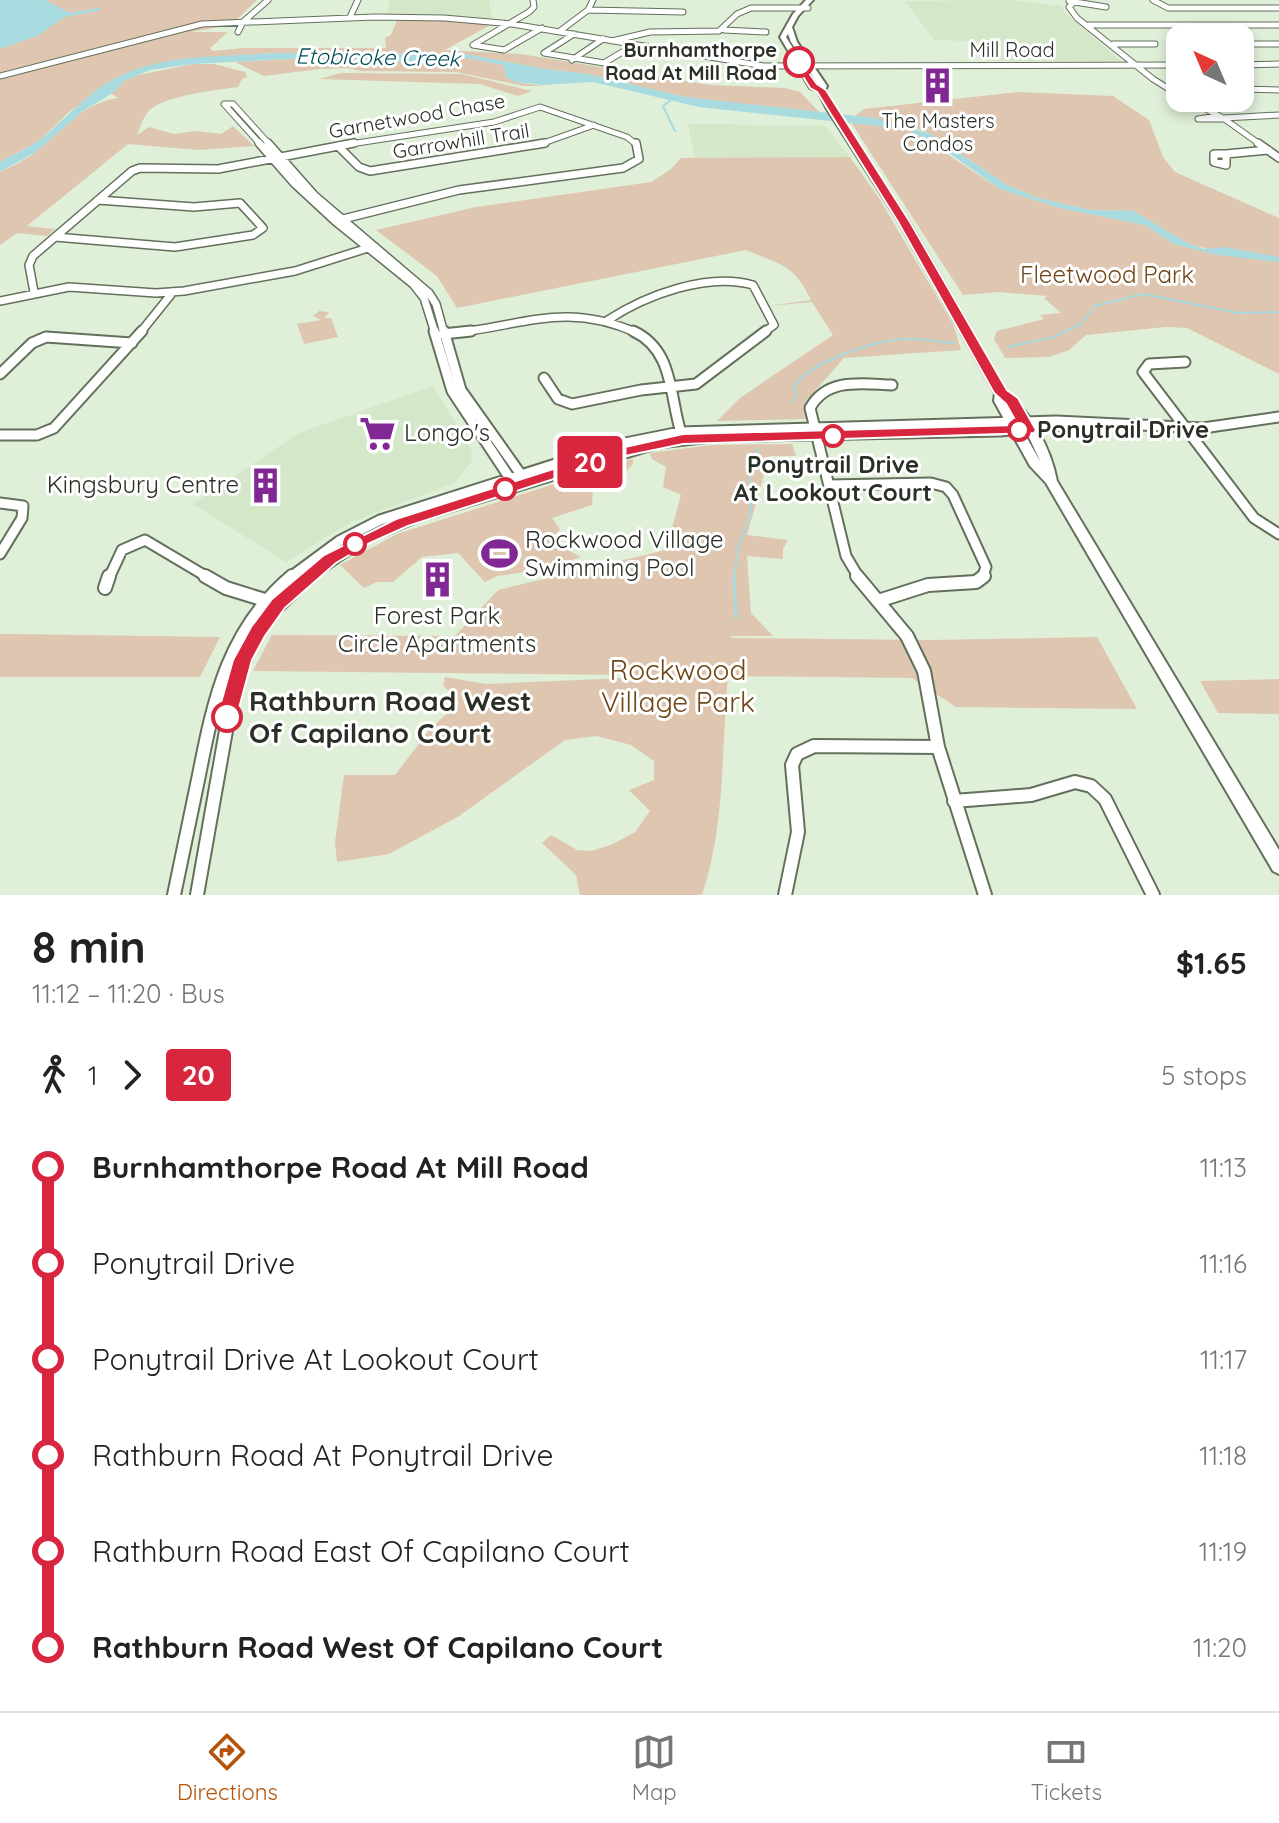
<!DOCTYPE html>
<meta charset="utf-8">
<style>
body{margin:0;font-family:Quicksand,sans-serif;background:#f6f6f6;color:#222;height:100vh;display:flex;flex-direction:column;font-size:30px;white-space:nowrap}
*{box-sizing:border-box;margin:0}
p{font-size:26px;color:#767676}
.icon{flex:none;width:44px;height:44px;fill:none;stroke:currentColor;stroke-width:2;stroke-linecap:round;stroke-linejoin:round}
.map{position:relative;height:895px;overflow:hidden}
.panel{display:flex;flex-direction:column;background:#fff;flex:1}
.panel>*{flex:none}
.badge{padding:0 16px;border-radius:6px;font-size:28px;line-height:52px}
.needle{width:52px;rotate:316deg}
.fabs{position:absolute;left:1166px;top:24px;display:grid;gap:16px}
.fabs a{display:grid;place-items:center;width:88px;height:88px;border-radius:16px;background:#fff;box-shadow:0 4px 12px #0003;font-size:40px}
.map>.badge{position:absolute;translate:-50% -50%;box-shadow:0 0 0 4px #fff}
.legs{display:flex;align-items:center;gap:12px;height:88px;padding:0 32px;font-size:26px}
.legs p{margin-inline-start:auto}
.headline{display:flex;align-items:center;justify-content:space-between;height:136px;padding:0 32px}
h1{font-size:44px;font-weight:700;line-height:60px}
ul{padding:0 32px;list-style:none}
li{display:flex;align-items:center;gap:28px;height:96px;font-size:30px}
li i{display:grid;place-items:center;width:12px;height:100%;margin:0 10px;background:currentColor}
li i::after{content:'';width:20px;height:20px;margin:-10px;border:6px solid;border-radius:50%;background:#fff}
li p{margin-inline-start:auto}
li:first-child i{background:linear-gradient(#0000 50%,currentColor 0)}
li:last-child i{background:linear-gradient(currentColor 50%,#0000 0)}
.tab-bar{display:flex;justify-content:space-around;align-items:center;height:112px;border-top:2px solid #e0e0e0;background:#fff;font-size:22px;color:#767676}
.tab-bar a{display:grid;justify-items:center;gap:4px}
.tab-bar .on{color:#b45309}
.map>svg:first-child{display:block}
.built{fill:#d4e7c9}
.green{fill:#dec6b0}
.water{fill:#a8dbe0}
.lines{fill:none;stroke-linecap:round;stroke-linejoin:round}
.stream-far1{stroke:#a8dbe0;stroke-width:2}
.stream{stroke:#a8dbe0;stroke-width:3}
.minor-far3-casing{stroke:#63705c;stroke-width:7}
.minor-far2-casing{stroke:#63705c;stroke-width:10}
.minor-far1-casing{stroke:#63705c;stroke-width:13}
.minor-casing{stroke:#63705c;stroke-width:16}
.major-casing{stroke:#63705c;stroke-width:4}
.minor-far3{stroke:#fff;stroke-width:5}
.minor-far2{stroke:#fff;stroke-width:7}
.minor-far1{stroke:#fff;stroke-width:9}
.minor{stroke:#fff;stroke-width:12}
.major{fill:#fff;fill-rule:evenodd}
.line-1{fill:#d7263d;stroke:#fff;stroke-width:2}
.stop-1-dot{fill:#fff;stroke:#d7263d;stroke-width:4}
.labels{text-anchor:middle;stroke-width:6;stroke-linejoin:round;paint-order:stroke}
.far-stop-label{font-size:20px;font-weight:bold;fill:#2a3027;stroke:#fff;text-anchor:end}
.far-street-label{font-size:20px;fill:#2a3027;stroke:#fff}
.far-poi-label{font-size:20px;fill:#2a3027;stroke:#fff}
.far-water-label{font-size:22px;font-style:italic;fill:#004e55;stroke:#fff}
.park-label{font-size:24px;fill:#714719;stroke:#fff}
.stop-label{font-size:24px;font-weight:bold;fill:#2a3027;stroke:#fff;text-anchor:start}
.poi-label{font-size:24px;fill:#2a3027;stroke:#fff;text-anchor:start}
.near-park-label{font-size:28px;fill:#714719;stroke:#fff}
.near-stop-label{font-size:28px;font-weight:bold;fill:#2a3027;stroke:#fff;text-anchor:start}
</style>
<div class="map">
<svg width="1279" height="895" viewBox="0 0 1279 895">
<rect width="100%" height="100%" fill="#e0efd8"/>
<path class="built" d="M 390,0 L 489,0 L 492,18 L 387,14 Z
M 1009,0 L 1062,6 L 1064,12 L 1121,61 L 987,61 L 971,41 L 934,40 L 905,1 Z
M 688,124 L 825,126 L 850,157 L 695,158 Z
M 433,386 L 471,450 L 472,461 L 454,483 L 349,523 L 286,562 L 193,504 L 299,433 Z"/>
<path class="green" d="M 0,0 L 257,0 L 231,25 L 191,32 L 228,32 L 210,48 L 213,51 L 243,48 L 386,48 L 385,38 L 391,35 L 398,18 L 494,23 L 445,50 L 521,54 L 710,85 L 785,88 L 800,92 L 821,114 L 685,97 L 587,74 L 545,69 L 465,54 L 276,53 L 189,59 L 157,64 L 120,76 L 69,112 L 39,141 L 0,162 Z
M 329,57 L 396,62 L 467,58 L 503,65 L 515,82 L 544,86 L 524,86 L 456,72 L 362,71 L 347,68 L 320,69 L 264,76 L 235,62 Z
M 193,64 L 214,64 L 245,72 L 247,77 L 242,79 L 238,87 C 216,90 171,95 152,108 C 144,114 141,125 137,135 L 149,127 L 174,134 L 196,131 L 221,134 L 233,126 L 254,146 L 199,150 L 128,144 L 27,226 L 55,229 L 47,236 L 17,233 L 0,245 L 0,172 C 13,166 28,159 39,149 C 65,128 84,102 119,98 L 111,94 L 124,81 L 138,75 Z
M 341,73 L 462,74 L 532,91 L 518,96 L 480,84 L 319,79 Z
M 1019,92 L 1113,96 L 1149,120 L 1163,157 L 1175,172 L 1279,218 L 1279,374 L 1187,328 L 1166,327 L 1086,335 L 1069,350 L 1049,357 L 1005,358 L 994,339 L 997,331 L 1044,319 L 1040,315 L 1061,313 L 1044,298 L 1047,296 L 998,292 L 963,295 L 850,121 L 912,131 L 1000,189 L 1060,208 L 1145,225 L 1174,244 L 1216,254 L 1214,250 L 1191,245 L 1133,211 L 1090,210 L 1038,198 L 1007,185 L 931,134 L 907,125 L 854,117 L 864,109 Z
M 850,157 L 879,198 L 953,324 L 961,350 L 844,358 L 806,401 L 806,419 L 717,421 L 740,398 L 833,335 L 812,302 L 769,306 L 811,300 C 794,264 781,265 746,250 L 457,308 L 437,276 L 376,230 L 476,207 L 651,182 L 670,170 L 681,158 Z
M 319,311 L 329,312 L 324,318 L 331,318 L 338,337 L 304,344 L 297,324 L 321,320 L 313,316 Z
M 792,444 L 796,456 L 769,456 L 747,535 L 788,540 L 783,549 L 783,559 L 747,556 L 751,613 L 773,636 L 731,636 L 731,638 L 930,640 L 1097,637 L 1137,709 L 956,707 L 912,678 L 728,676 C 721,750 726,823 702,895 L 580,895 L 576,875 L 542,843 L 551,835 L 577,850 L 591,851 L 611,845 L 635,832 L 650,811 L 629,790 L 654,780 L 654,761 L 631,745 L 597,736 L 565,740 L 459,816 L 389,854 L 337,862 L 335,842 L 344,775 L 395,775 L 431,728 L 459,703 L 443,685 L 445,677 L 486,684 L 626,678 L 628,675 L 253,671 L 272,635 L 455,636 L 498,590 L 666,550 L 681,495 L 663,487 L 666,467 L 652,459 L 650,453 L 712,445 Z
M 633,459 L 633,464 C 621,478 607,478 593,488 L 592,505 L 552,518 L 560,529 L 550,540 L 581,557 L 541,570 L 497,576 L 485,582 L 458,553 L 422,557 L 393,582 L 377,582 L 364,588 L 340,565 L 397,534 Z
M 0,634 L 12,634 L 220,637 L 200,677 L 0,677 Z
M 1279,679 L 1279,714 L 1218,713 L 1200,681 Z"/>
<path class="water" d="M 0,0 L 45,0 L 70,13 L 103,7 L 97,11 L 65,17 L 37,36 L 0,49 Z
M 276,53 L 465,54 L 545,69 L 588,74 L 685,97 L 875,118 L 931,134 L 1007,185 L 1038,198 L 1090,210 L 1133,211 L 1191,245 L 1205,249 L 1224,247 L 1279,257 L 1279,262 L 1217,255 L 1174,244 L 1145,225 L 1060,208 L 1000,189 L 936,144 L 906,129 L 699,107 L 593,82 L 543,85 L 515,82 L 506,77 L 503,65 L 467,58 L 402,62 L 329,57 L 193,64 L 150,70 L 124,81 L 114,92 L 83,111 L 36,152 L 0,172 L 0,162 C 16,153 34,146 47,134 C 69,115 88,93 114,79 C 161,53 224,57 276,53 Z"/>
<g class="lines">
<path class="stream-far1" d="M 671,100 L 663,106 L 675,131
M 1008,347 L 1054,337 L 1081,324 L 1095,306 L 1143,294 L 1238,313 L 1279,312
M 793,402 L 797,393 L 793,388 C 808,362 874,341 904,339 C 920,338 938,342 954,343
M 734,578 L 739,545 L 751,512 L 750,464 L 758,449"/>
<path class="stream" d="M 734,576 L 736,617"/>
<defs>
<path id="minor-far3" d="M 533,0 L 534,7 L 529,12 L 473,45 L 504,50 L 542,28
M 1076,0 L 1069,7 L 1077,18 L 1153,79 L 1180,96
M 1153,0 L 1168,8 L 1279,8
M 1069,1 L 1106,7
M 588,10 L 683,12
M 350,17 L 358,0
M 1088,25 L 1279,25
M 1190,25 L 1207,38
M 724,30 L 766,32
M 560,31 L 588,10 L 593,0
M 238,32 L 243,22 L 268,0
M 574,34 L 544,53 L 604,63 L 634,45
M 612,41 L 650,32 L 719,31 L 737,14 L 751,8 L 808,8
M 1113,44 L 1155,44
M 1240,44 L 1279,44
M 572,60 L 603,39
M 1240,65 L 1279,64
M 0,76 L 202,24 L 374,17 L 444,18 L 512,24 L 764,66 L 1180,65
M 1240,89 L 1279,90
M 1185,98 L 1223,118 L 1261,145
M 1218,116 L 1198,119 L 1226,119
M 1223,118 L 1279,115
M 261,145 L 224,104 L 233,104 L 270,145
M 344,145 L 494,122 L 540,107 L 627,137 L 637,145
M 538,145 L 594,125"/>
<path id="minor-far2" d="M 259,143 L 294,183 L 335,221 L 413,284 L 424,298 L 435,333
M 268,143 L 315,196 L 429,293 L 436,304 L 444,333
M 1258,143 L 1279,158
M 338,146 L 359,167 L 370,171 L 545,143
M 1214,154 L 1226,154 L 1226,165 L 1214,162 Z
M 1226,154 L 1268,150
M 335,221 L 459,190 L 623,168 L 639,159 L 636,143
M 55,237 L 175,247 L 253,235 L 263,228 L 240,203 L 194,207 L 98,200
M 34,292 L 29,265 L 33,256 L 132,171 L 140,168 L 218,169 L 354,143
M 0,301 L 69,287 L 156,293 L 184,291 L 295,271 L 371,247
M 608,320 C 646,295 708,272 753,285 L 774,325 L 763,333
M 140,333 L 173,292
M 452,333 C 524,326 565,301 637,333"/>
<path id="minor-far1" d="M 434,331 L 452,391 L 511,480
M 444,331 L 461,390 L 522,476
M 633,331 C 675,350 669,398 682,436
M 443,334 L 471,331
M 1185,362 L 1149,364 L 1143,372 L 1254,518 L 1279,534
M 0,374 L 32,343 L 46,337 L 132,343
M 544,378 L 558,399 L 572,404 L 641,390 L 696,384 L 766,331
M 0,435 L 37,435 L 54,428 L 142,331
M 829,485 L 931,483 L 946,487 L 953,495 L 986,567 L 982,578
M 0,503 L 23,506 L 22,518 L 0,554
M 109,578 L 122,550 L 145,540 L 209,578
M 289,578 L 339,541 L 380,520 L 615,445 L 680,432 L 1056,421 L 1203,428 L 1279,417
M 307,578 L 364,539 L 417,517 L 658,443 L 712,437 L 1000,431 L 1069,425
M 859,578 L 846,556 L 810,408 C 827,377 862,384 892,385"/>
<path id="minor" d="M 205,576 L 226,588 L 268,601
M 857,576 L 907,636 L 924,671 L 938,747 L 985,895
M 105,588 L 109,576
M 878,601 L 928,585 L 976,582 L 984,576
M 954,801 L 1031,795 L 1075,782 L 1091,786 L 1105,799 L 1153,895
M 174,895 C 182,855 191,815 199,775 C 214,698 229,629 292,576
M 197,895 L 233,691 L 250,645 L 272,612 L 309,576
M 785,895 L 798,832 L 792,765 L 797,754 L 814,746 L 938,747"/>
<path id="major" d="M 806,0 L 813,0 L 798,16 L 792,27 L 797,42 L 827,86 L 825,90 L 835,109 L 909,222 L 1006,391 C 1031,413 1051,448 1057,481 L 1279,850 L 1279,874 L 1273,871 L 1046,483 L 1030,466 L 994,401 L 995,393 L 899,222 L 827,109 L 818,91 L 810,88 L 780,37 L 793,14 ZM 788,34 L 791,42 L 819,86 L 816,85 L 786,37 ZM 1010,408 L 1027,433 L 1041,463 Z"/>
</defs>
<use href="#minor-far3" class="minor-far3-casing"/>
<use href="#minor-far2" class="minor-far2-casing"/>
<use href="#minor-far1" class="minor-far1-casing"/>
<use href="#minor" class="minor-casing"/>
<use href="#major" class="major-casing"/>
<use href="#minor-far3" class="minor-far3"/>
<use href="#minor-far2" class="minor-far2"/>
<use href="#minor-far1" class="minor-far1"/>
<use href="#minor" class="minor"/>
<use href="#major" class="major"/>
</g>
<path class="line-1" d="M 799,59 L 817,84 L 826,90 L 910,222 L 1007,390 L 1018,398 L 1036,430 L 1034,433 L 683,444 L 625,456 L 408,526 L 370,543 L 336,563 L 285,608 L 265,636 L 252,660 L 235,723 L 220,723 L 217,717 L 233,660 L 251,627 L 272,599 L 324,555 L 396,519 L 616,449 L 683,434 L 1018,425 L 1006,404 L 994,393 L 898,222 L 817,92 L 810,88 L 794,62 Z"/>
<defs>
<symbol id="building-bare" viewBox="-9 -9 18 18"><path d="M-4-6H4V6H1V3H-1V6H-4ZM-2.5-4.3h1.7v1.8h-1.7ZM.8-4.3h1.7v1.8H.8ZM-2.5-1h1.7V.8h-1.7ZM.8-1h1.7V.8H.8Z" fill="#812895" stroke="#fff" stroke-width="2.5" paint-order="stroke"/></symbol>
<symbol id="supermarket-bare" viewBox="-9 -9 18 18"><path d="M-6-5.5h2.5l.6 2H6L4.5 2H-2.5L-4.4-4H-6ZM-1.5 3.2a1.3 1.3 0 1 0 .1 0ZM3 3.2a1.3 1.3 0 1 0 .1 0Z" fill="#812895" stroke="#fff" stroke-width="2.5" paint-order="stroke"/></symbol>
<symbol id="stadium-bare" viewBox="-9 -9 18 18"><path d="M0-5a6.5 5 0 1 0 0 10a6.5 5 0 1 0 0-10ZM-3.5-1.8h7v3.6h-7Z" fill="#812895" stroke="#fff" stroke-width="2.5" paint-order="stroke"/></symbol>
</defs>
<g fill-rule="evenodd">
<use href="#building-bare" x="912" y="60" width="51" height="51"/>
<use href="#supermarket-bare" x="352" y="408" width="51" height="51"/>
<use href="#building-bare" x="240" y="460" width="51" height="51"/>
<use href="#stadium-bare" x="474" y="528" width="51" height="51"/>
<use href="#building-bare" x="412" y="554" width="51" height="51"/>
</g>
<g class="stop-1-dot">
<circle cx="799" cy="62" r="14"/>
<circle cx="1019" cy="430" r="10"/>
<circle cx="833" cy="436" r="10"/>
<circle cx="505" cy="489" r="10"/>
<circle cx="355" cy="544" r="10"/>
<circle cx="227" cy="717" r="14"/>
</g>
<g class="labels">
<g class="far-stop-label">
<text x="777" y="57">Burnhamthorpe<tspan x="777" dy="23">Road At Mill Road</tspan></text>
</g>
<g class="far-street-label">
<text x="1012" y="57">Mill Road</text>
<text transform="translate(417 116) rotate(-10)" y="7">Garnetwood Chase</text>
<text transform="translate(461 141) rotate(-9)" y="7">Garrowhill Trail</text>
</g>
<g class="far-poi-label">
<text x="938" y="128">The Masters<tspan x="938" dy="23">Condos</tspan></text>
</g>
<g class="far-water-label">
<text transform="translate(378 57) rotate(1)" y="8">Etobicoke Creek</text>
</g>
<g class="park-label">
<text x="1107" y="283">Fleetwood Park</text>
</g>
<g class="stop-label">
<text x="1037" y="438">Ponytrail Drive</text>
<text x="833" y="473" text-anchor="middle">Ponytrail Drive<tspan x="833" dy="28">At Lookout Court</tspan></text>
</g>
<g class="poi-label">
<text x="404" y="441">Longo's</text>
<text x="239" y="493" text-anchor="end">Kingsbury Centre</text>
<text x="525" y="548">Rockwood Village<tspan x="525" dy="28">Swimming Pool</tspan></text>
<text x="437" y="624" text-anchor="middle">Forest Park<tspan x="437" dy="28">Circle Apartments</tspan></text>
</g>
<g class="near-park-label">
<text x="678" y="680">Rockwood<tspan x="678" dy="32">Village Park</tspan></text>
</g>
<g class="near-stop-label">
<text x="249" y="711">Rathburn Road West<tspan x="249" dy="32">Of Capilano Court</tspan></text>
</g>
</g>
</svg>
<div class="fabs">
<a><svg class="needle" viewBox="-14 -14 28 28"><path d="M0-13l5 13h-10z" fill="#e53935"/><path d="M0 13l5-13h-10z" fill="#767676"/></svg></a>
</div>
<b class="badge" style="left:590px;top:462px;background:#d7263d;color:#fff">20</b>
</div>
<section class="panel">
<div class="headline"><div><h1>8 min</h1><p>11:12 – 11:20 · Bus</p></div><b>$1.65</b></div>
<div class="legs"><svg class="icon" aria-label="walk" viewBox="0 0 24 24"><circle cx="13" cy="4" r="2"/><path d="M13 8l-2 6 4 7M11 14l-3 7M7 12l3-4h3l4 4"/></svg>1<svg class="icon" aria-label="forward" viewBox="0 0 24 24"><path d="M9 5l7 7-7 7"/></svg><b class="badge" style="background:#d7263d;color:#fff">20</b><p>5 stops</p></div>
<ul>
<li><i style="color:#d7263d"></i><b>Burnhamthorpe Road At Mill Road</b><p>11:13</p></li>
<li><i style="color:#d7263d"></i><span>Ponytrail Drive</span><p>11:16</p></li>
<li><i style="color:#d7263d"></i><span>Ponytrail Drive At Lookout Court</span><p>11:17</p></li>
<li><i style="color:#d7263d"></i><span>Rathburn Road At Ponytrail Drive</span><p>11:18</p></li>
<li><i style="color:#d7263d"></i><span>Rathburn Road East Of Capilano Court</span><p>11:19</p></li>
<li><i style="color:#d7263d"></i><b>Rathburn Road West Of Capilano Court</b><p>11:20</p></li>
</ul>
</section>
<nav class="tab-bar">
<a class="on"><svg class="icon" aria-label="directions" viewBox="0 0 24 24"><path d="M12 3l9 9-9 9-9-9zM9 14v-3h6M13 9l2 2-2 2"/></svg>Directions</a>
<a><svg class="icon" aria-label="map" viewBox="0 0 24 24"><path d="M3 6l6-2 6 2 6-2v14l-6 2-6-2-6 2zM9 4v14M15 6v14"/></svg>Map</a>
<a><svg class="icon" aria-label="tickets" viewBox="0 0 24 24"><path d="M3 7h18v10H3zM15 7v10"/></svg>Tickets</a>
</nav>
